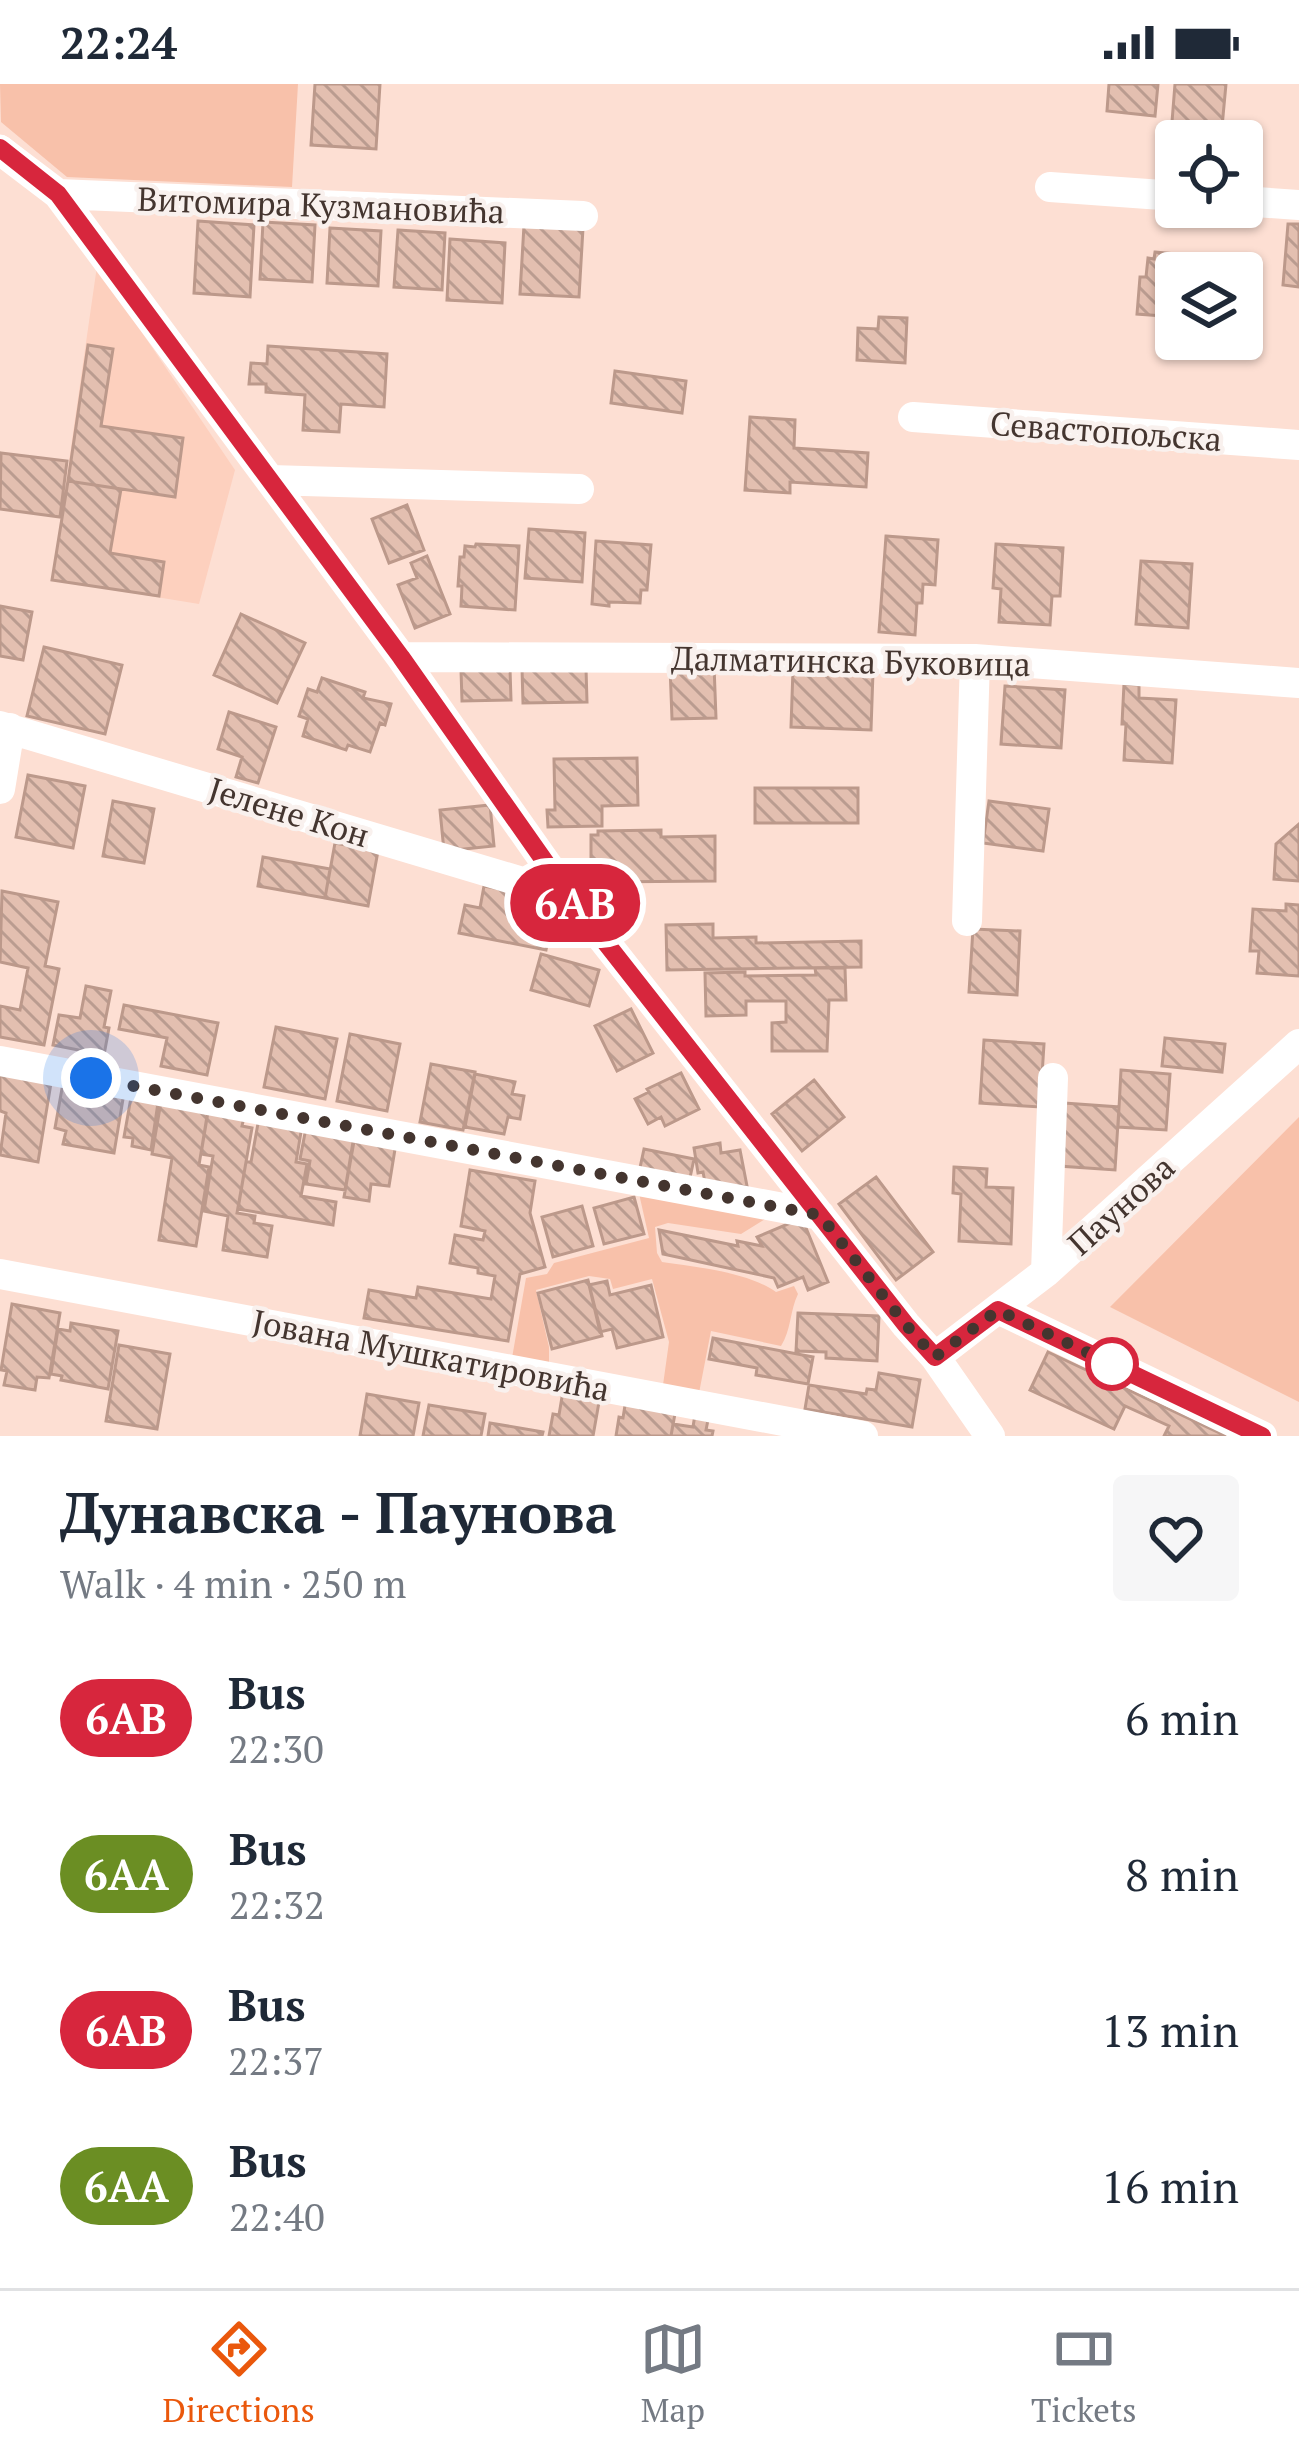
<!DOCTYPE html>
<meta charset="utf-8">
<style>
body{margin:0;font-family:"PT Serif",serif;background:#f6f6f7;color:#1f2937;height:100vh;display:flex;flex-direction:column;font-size:45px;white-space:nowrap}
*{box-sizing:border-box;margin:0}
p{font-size:39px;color:#747a83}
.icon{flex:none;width:66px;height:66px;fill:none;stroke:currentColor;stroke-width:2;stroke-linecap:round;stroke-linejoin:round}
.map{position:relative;height:1352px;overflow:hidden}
.details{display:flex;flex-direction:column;background:#fff;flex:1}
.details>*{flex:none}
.badge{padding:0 24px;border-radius:39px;font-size:42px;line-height:78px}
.controls{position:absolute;left:1155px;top:36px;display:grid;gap:24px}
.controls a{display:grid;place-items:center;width:108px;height:108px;border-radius:12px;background:#fff;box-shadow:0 3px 9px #0004;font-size:60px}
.you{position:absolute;width:60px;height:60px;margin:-30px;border:9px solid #fff;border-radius:50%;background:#1a73e8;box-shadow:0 0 0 18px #1a73e833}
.map>.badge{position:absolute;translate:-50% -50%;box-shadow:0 0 0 6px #fff}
.round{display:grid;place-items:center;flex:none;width:126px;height:126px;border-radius:12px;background:#f6f6f7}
.headline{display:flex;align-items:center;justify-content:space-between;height:204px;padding:0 60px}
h1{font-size:57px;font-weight:800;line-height:90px}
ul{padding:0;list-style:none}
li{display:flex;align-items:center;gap:36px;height:156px;padding:0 60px}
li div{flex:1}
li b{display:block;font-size:45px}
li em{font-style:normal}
li .badge{min-width:132px;font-weight:700;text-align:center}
.status{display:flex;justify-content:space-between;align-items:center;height:84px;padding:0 60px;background:#fff;direction:ltr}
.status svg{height:33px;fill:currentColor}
.tab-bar{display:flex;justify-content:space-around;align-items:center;height:168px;border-top:3px solid #e0e1e3;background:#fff;font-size:33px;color:#747a83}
.tab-bar a{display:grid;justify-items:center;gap:6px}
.tab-bar .on{color:#ea580c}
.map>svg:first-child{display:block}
.built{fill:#fdd0be}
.green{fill:#f8c1aa}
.building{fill:url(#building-back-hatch);stroke:#bc998b;stroke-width:3}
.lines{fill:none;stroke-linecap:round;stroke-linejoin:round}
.minor{stroke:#fff;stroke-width:30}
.line-casing{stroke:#fff;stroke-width:27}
.line{stroke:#d7263d;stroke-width:18}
.walk{stroke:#44352f;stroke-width:12;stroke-dasharray:0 21.6}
.stop-dot{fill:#fff;stroke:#d7263d;stroke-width:6}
.labels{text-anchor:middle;stroke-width:9;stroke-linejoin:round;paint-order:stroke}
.street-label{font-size:33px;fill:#44352f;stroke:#f9f1ee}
</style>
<div class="status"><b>22:24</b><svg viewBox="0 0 49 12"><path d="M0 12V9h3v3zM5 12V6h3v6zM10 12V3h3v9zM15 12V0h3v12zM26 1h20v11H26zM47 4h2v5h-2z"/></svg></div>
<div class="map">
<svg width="1299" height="1352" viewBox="0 0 1299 1352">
<defs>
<pattern id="building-back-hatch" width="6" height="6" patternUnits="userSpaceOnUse" patternTransform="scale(3)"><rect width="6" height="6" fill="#e3bfb0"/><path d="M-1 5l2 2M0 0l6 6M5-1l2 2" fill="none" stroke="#ba9c90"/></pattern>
</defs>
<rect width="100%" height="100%" fill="#fddfd3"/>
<path class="built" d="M 97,182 L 235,386 L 199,520 L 52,496 Z"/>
<path class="green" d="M 0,0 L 298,0 L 292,103 L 67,93 L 1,38 Z
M 1299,1033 L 1299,1318 L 1110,1223 Z
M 638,1105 L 773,1130 L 741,1150 L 668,1139 L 655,1143 L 657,1169 L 662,1178 C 696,1183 748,1188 776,1208 L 794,1202 L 798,1210 C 790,1226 791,1247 781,1262 L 711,1247 L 699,1309 L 663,1301 L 669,1258 L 652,1195 L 613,1205 L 610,1195 L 589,1192 L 536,1206 L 549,1263 L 549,1281 L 512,1274 L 526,1194 L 547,1190 L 554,1179 L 649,1154 Z"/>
<path class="building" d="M 315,0 L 380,0 L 376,65 L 311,61 Z
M 1109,0 L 1158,0 L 1155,32 L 1107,27 Z
M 1175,0 L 1226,0 L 1222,43 L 1172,38 Z
M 198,137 L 254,141 L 250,213 L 194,209 Z
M 263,138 L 315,141 L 312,198 L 260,195 Z
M 1288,140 L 1299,140 L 1299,203 L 1283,201 Z
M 524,141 L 583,144 L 579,213 L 520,210 Z
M 330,144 L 381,147 L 378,202 L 327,199 Z
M 398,146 L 445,149 L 442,206 L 394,203 Z
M 450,155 L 505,159 L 502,219 L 447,216 Z
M 1155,168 L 1199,172 L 1198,182 L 1209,184 L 1210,189 L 1176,189 L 1176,233 L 1137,230 L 1140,193 L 1146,193 L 1148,174 L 1154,175 Z
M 879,233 L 907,234 L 905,279 L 857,276 L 858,244 L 878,245 Z
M 88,261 L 113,265 L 101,342 L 183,354 L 175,413 L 68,397 Z
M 268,262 L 387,270 L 384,323 L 341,320 L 339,348 L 303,346 L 305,311 L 266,308 L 266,300 L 249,300 L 251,279 L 267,280 Z
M 615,287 L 686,297 L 682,329 L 611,319 Z
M 750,333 L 795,336 L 794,364 L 868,369 L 866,403 L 790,398 L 790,409 L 745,406 Z
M 1,369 L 67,377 L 60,433 L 0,425 Z
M 68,397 L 121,405 L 110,469 L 164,478 L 159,512 L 52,496 Z
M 407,421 L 424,466 L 389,479 L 372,435 Z
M 529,445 L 585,449 L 582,498 L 525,494 Z
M 886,452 L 938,456 L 935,501 L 923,500 L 922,519 L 917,519 L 915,551 L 879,548 Z
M 596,457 L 651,461 L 647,506 L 641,506 L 640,519 L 609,518 L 609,522 L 592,520 Z
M 476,460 L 519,462 L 515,526 L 461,522 L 462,502 L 458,502 L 460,473 L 464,473 L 465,462 L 475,463 Z
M 996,460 L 1063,464 L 1060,512 L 1052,512 L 1050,541 L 999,538 L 1001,505 L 993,504 Z
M 427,472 L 450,530 L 415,544 L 398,501 L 417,494 L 411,479 Z
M 1141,477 L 1192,480 L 1188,544 L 1136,540 Z
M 0,522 L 32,528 L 23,576 L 0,572 Z
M 241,530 L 305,559 L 277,619 L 214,591 Z
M 44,563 L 122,581 L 105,650 L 27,632 Z
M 714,581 L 716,634 L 672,635 L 670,582 Z
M 522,584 L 586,584 L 587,618 L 523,619 Z
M 510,585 L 511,616 L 462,617 L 461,586 Z
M 793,585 L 873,588 L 871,646 L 791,643 Z
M 322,594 L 365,608 L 363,614 L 391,620 L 385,641 L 380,639 L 370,668 L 348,661 L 346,666 L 303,652 L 308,635 L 299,632 L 308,605 L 317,608 Z
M 1124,600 L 1139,601 L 1139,614 L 1176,616 L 1172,679 L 1124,676 L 1126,640 L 1122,640 Z
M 1005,602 L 1065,606 L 1061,664 L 1001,660 Z
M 229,628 L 276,643 L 258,699 L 236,693 L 242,673 L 218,665 Z
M 637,674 L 638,721 L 602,722 L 602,742 L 548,743 L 547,726 L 555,726 L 554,675 Z
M 28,691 L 85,702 L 73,764 L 16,753 Z
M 755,704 L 858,704 L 858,739 L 755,739 Z
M 113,717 L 154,725 L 144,779 L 103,772 Z
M 989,717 L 1049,725 L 1043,767 L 983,759 Z
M 490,721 L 494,762 L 444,767 L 440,726 Z
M 1299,740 L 1299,797 L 1274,795 L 1276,760 Z
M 661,746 L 661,753 L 715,752 L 715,797 L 599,798 L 599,778 L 591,777 L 591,751 L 598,751 L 598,747 Z
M 335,759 L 378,767 L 368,822 L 325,814 Z
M 263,773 L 330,785 L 325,814 L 258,802 Z
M 484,802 L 556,816 L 546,866 L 459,849 L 465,821 L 480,824 Z
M 2,807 L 58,818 L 45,882 L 59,885 L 44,961 L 0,953 L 0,922 L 20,926 L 28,884 L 0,878 Z
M 1286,820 L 1299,821 L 1299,892 L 1257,889 L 1259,867 L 1250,867 L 1253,825 L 1286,827 Z
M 713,840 L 713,854 L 756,853 L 756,859 L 861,857 L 861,883 L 667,886 L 666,841 Z
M 973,845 L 1020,847 L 1017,911 L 969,908 Z
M 541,870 L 599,886 L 589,922 L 531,906 Z
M 815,884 L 845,884 L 846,916 L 829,916 L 827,967 L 772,967 L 772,939 L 786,938 L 786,917 L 746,917 L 746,931 L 706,932 L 705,889 L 745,888 L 745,892 L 816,891 Z
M 86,902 L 111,907 L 104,943 L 109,944 L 104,971 L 53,961 L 59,931 L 80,934 Z
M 124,921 L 218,939 L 207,991 L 161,982 L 167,954 L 119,945 Z
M 631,925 L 653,969 L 617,987 L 595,942 Z
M 276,943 L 337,955 L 325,1015 L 264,1003 Z
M 350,950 L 400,960 L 387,1027 L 337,1017 Z
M 1165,954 L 1225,960 L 1222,988 L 1162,982 Z
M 984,956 L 1044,960 L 1040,1023 L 980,1019 Z
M 431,980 L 475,988 L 463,1046 L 420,1038 Z
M 0,984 L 52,993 L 38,1078 L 0,1071 L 6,1029 L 0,1027 Z
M 1121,986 L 1170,990 L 1166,1046 L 1118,1043 Z
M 681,989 L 699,1025 L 665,1042 L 661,1033 L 648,1040 L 635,1015 L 649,1008 L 647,1005 Z
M 475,990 L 515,998 L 512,1010 L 524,1012 L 520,1035 L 508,1033 L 504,1050 L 465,1043 Z
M 814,996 L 844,1033 L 802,1067 L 772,1030 Z
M 63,999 L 124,1009 L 114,1069 L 63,1060 L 66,1047 L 55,1044 Z
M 132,1008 L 159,1012 L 151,1066 L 132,1062 L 133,1054 L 124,1053 Z
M 162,1012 L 209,1020 L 199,1081 L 209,1083 L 196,1162 L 159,1156 L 172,1074 L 152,1070 Z
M 1064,1019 L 1119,1023 L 1115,1086 L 1059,1082 Z
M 209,1022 L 245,1029 L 242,1042 L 252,1044 L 237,1129 L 255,1132 L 254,1139 L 272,1142 L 267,1173 L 223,1166 L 228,1132 L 204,1127 L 213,1072 L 201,1070 Z
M 259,1034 L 302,1042 L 296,1078 L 307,1080 L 301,1112 L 336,1118 L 333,1141 L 238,1125 L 246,1078 L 251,1078 Z
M 306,1044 L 354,1052 L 345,1106 L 306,1100 L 310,1077 L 300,1075 Z
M 355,1052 L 396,1059 L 389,1102 L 371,1100 L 369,1117 L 344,1113 Z
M 720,1059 L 721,1069 L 740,1066 L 747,1102 L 707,1109 L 703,1088 L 698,1089 L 694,1064 Z
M 644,1065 L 694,1075 L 688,1103 L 638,1093 Z
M 954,1083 L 987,1085 L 986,1103 L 1013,1104 L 1011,1160 L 959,1157 L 961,1110 L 953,1109 Z
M 470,1086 L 535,1097 L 530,1129 L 545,1183 L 520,1190 L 508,1257 L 364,1234 L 369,1206 L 416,1214 L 418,1203 L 491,1215 L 495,1192 L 478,1189 L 478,1184 L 450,1179 L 455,1151 L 483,1156 L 485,1147 L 461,1142 Z
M 876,1093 L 933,1168 L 896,1196 L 839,1120 Z
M 634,1113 L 644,1150 L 604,1160 L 594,1124 Z
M 582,1122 L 593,1162 L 553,1173 L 542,1133 Z
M 802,1134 L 828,1198 L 808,1206 L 803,1193 L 778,1203 L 774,1194 L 663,1170 L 659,1146 L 738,1162 L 737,1157 L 762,1162 L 757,1153 Z
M 588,1196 L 602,1252 L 552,1265 L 538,1209 Z
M 607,1197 L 610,1211 L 651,1201 L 663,1253 L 617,1264 L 612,1245 L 600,1248 L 589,1201 Z
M 12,1220 L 60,1229 L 49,1294 L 37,1293 L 35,1306 L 4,1301 L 7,1287 L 1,1286 Z
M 798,1229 L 879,1232 L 877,1277 L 826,1274 L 826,1268 L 796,1267 Z
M 71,1239 L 118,1247 L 108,1305 L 61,1296 L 62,1292 L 51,1290 L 58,1245 L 70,1247 Z
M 713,1254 L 813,1273 L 808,1300 L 756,1291 L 757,1284 L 709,1275 Z
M 119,1261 L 170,1270 L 157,1345 L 106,1337 Z
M 1048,1268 L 1226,1352 L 1164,1352 L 1169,1342 L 1125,1322 L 1114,1345 L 1030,1306 Z
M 879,1289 L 920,1296 L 912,1343 L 805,1325 L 809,1301 L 866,1310 L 867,1305 L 876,1306 Z
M 564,1301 L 601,1307 L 593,1352 L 549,1352 L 553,1330 L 559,1331 Z
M 367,1310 L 419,1319 L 413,1352 L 360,1352 Z
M 626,1315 L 676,1324 L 671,1352 L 616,1352 L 619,1333 L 623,1334 Z
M 429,1321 L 485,1330 L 481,1352 L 423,1352 Z
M 696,1324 L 710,1326 L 706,1346 L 713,1347 L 712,1352 L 671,1352 L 673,1340 L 693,1343 Z
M 490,1339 L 543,1348 L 542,1352 L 488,1352 Z"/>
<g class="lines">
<path class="minor" d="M 0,66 L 58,110 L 401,573 L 569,812 L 906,1241 L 935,1273 L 990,1352
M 1050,103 L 1176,112
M 58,110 L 583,132
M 1242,117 L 1299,121
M 913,333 L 1299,361
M 270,396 L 579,405
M 401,573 L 975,575 L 1299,599
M 0,642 L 569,812
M 0,705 L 10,644
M 967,837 L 975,575
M 0,977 L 820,1131
M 1046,1188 L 1053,994
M 0,1190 L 863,1352
M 998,1225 L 1262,1352
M 935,1273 L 1046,1188 L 1299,960"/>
</g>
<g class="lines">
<defs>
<path id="line" d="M 0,64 L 58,110 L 401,573 L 569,812 L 906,1241 L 935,1273 L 998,1226 L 1262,1352"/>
</defs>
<use href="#line" class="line-casing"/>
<use href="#line" class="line"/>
<path class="walk" d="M 91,994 L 820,1131 L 906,1241 L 935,1273 L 998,1226 L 1112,1280"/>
</g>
<circle class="stop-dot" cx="1112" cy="1280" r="24"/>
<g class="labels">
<g class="street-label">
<text transform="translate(321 121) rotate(2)" y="12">Витомира Кузмановића</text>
<text transform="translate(1106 347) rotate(4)" y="12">Севастопољска</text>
<text transform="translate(851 577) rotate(1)" y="12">Далматинска Буковица</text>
<text transform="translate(289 728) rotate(17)" y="12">Јелене Кон</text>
<text transform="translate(1121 1121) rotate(-42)" y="12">Паунова</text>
<text transform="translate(431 1271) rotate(11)" y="12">Јована Мушкатировића</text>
</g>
</g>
</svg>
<div class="controls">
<a><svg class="icon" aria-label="locate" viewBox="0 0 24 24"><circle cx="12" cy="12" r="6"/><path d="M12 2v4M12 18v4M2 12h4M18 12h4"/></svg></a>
<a><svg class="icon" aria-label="layers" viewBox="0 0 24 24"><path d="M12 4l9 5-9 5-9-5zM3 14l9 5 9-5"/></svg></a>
</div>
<div class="you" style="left:91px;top:994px"></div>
<b class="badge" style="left:575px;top:819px;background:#d7263d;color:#fff">6AB</b>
</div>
<section class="details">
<div class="headline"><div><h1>Дунавска - Паунова</h1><p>Walk · 4 min · 250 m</p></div><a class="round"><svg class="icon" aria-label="heart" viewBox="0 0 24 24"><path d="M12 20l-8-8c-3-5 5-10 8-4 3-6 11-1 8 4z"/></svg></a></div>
<ul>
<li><span class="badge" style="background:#d7263d;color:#fff">6AB</span><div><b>Bus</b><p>22:30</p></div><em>6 min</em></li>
<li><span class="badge" style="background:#6b8e23;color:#fff">6AA</span><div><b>Bus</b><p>22:32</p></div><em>8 min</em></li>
<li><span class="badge" style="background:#d7263d;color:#fff">6AB</span><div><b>Bus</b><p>22:37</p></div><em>13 min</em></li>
<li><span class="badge" style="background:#6b8e23;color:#fff">6AA</span><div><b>Bus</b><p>22:40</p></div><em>16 min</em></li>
</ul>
</section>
<nav class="tab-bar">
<a class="on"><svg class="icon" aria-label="directions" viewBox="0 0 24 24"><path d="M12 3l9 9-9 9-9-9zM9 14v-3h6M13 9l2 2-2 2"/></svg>Directions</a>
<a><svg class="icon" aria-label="map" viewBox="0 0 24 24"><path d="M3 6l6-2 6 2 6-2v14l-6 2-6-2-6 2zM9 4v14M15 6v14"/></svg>Map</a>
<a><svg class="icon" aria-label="tickets" viewBox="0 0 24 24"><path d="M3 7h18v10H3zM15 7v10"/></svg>Tickets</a>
</nav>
